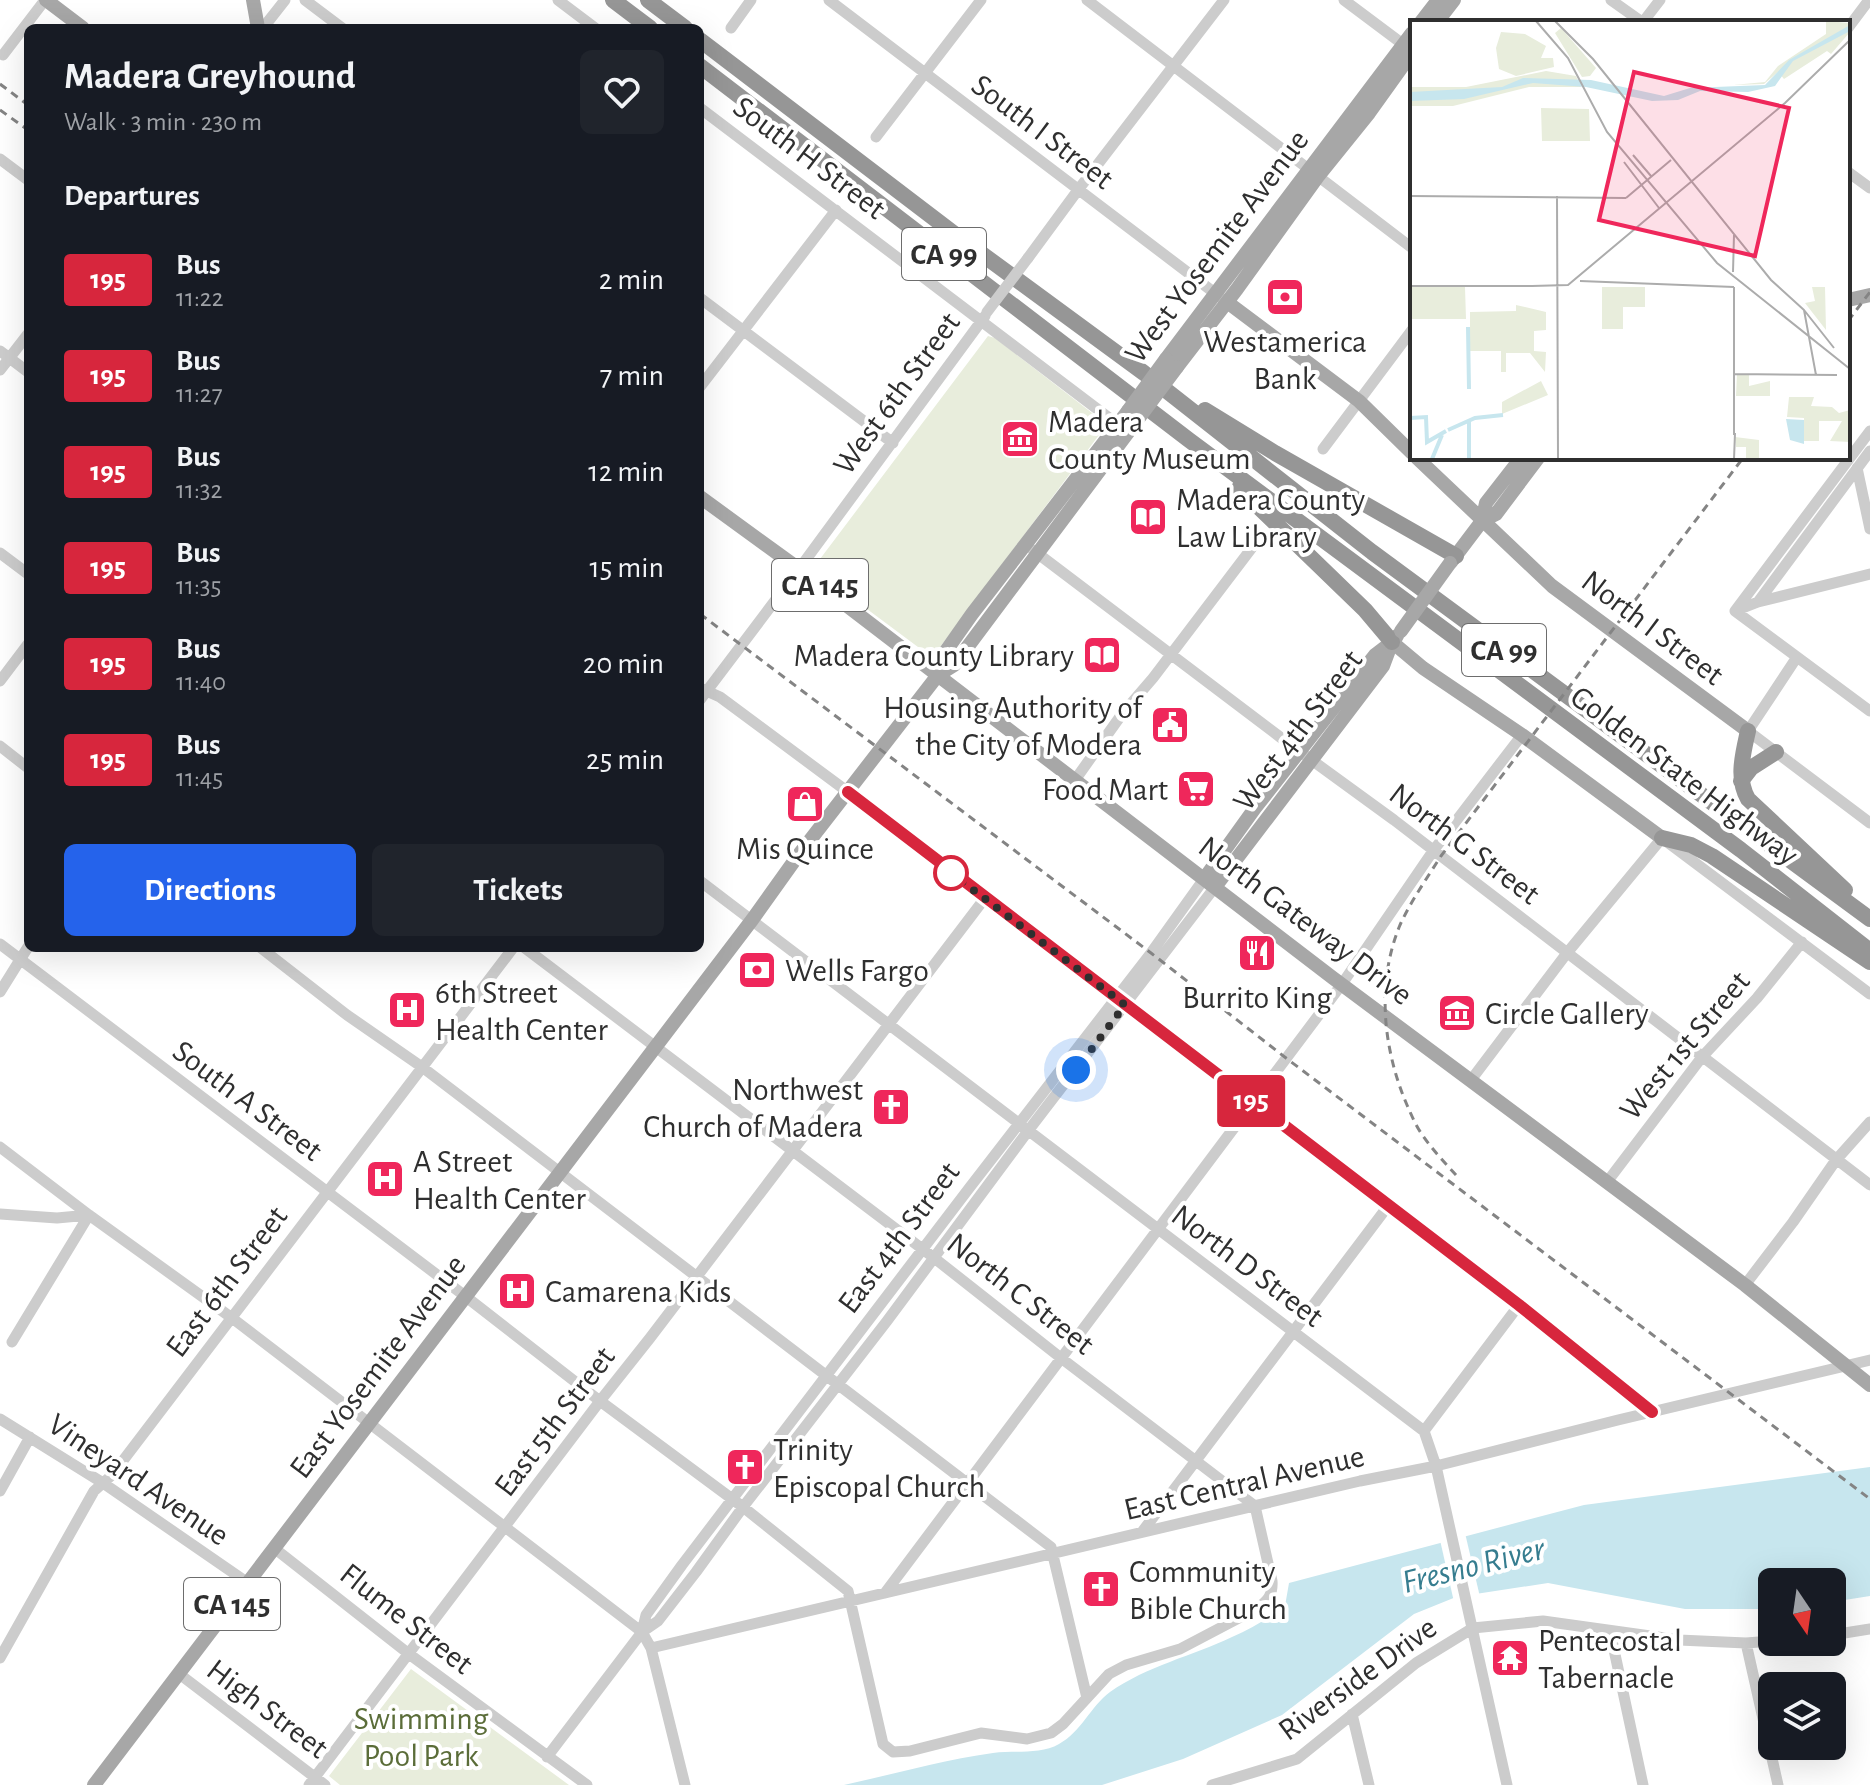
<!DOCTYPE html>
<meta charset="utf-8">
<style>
body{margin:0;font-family:"Alegreya Sans",sans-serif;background:#20242c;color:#f1f3f6;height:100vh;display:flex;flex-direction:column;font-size:30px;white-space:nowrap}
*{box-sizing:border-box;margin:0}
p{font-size:26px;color:#9ea1a6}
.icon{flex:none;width:44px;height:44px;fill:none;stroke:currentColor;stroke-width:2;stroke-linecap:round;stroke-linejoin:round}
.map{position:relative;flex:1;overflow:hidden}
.details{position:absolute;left:24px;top:24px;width:680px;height:928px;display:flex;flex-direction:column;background:#171b24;border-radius:12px;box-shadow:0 8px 32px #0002}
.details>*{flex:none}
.badge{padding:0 16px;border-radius:6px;font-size:28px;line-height:52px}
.needle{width:52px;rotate:167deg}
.tools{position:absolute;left:1758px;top:1568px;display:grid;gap:16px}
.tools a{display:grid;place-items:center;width:88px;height:88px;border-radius:12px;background:#171b24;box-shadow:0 8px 32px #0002;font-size:40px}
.you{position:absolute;width:40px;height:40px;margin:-20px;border:6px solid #fff;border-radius:50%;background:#1a73e8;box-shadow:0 0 0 12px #1a73e833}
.map>.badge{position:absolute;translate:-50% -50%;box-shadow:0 0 0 4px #fff}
h2{padding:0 40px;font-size:30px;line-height:72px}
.round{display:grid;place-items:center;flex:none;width:84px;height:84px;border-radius:12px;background:#20242c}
.summary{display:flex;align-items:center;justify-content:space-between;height:136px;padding:0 40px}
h1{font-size:38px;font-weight:600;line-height:60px}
.button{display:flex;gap:16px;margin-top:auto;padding:16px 40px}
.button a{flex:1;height:92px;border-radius:12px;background:#2563eb;color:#fff;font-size:32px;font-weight:600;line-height:92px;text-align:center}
.button a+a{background:#20242c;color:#f1f3f6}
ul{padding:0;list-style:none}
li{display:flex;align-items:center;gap:24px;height:96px;padding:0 40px}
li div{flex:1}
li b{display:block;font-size:30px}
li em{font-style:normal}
li .badge{min-width:88px;font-weight:700;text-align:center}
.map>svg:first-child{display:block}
.green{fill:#e8eddc}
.water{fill:#c7e6ee}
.pier{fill:#fff}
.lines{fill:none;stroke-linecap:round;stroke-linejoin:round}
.minor{stroke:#ccc;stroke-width:11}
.major{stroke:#a7a7a7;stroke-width:14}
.highway{stroke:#969696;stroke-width:16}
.rail{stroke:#848484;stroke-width:3;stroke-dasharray:8 6;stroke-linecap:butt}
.minor-bridge{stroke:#ccc;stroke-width:11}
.major-bridge{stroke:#a7a7a7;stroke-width:14}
.line-casing{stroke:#fff;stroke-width:18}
.line{stroke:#d7263d;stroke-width:12}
.walk{stroke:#2f2f2f;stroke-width:8;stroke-dasharray:0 14.4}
.stop-dot{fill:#fff;stroke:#d7263d;stroke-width:4}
.labels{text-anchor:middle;stroke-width:8;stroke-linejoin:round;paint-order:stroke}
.shield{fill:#fff;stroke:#6d6d6d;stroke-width:2}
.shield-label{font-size:30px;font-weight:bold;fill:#2f2f2f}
.street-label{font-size:32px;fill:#2f2f2f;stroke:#fff}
.poi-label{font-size:32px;fill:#2f2f2f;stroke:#fff;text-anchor:start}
.park-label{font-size:32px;fill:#5b6d39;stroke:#fff}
.water-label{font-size:34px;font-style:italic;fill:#367d8f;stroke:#fff}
.inset-river{fill:none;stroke:#c7e6ee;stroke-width:4}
.inset-road{fill:none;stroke:#acacac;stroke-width:2}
.view{fill:#ef275b;fill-opacity:0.15;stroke:#ef275b;stroke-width:4}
.inset-edge{fill:none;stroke:#2f2f2f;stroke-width:4}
</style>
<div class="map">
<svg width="1870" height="1785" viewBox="0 0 1870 1785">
<rect width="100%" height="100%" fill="#fff"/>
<path class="green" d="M 988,336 L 995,338 L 1105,423 L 1105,427 L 940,647 C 934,652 929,652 922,650 L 820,574 L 818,571 L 817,563 Z
M 411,1669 L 569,1785 L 340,1785 L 329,1776 Z"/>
<path class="water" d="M 1870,1467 L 1870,1596 L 1832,1602 L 1832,1582 L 1772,1582 L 1772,1609 L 1685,1609 L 1548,1583 L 1456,1597 L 1414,1614 L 1282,1715 L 1183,1759 L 1102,1785 L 844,1785 C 894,1774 943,1760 993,1753 C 1014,1750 1040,1755 1059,1744 C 1081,1732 1091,1706 1110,1692 C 1147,1666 1192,1656 1232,1637 C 1251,1629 1268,1618 1285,1606 L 1289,1583 L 1584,1505 Z"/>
<path class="pier" d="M 1465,1533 L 1480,1597 L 1454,1602 L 1440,1540 Z"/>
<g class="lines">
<path class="minor" d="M 305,0 L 342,28
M 558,0 L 595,28
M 829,0 L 1220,297
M 1087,0 L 1412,248
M 1344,0 L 1408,48
M 1611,0 L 1642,22
M 1643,22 L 1660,0
M 263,28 L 285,0
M 731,28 L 751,0
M 1848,28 L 1869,0
M 3,55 L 45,0
M 700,108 L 1117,424
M 876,137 L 981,0
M 0,159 L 28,180
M 1848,172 L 1870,188
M 1028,258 L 1078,190 L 1224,0
M 700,298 L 893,443
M 0,351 L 28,372
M 0,370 L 28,334
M 700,387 L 836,210
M 1323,449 L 1412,330
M 1857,468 L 1870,529
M 1033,550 L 1280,737 L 1394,820 L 1870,1185
M 0,553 L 28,574
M 1758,602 L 1870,451
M 1735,611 L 1870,431
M 1735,611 L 1870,711
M 1735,611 L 1758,602 L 1870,574
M 1797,657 L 1748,731 L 1870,823
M 0,681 L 28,644
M 700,688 L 720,697 L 848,792 L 1519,1305 L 1652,1412
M 700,700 L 799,569 L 985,316
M 0,746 L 28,768
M 1075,780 L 1122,714 L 1153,678 L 1254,545
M 700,881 L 1424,1431 L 1436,1466 L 1507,1785
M 0,944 L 465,1296 L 600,1401 L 743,1507 L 848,1591 L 883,1744 L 893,1752 L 910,1751 L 981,1733 L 1027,1739 L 1051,1733 L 1063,1724 L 1109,1674 L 1126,1665 L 1180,1649 L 1258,1608 C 1268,1600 1273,1595 1272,1581 L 1255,1506 L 1061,1358 L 933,1257 L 525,948
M 261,948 L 347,1015 L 422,1067 L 1051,1547 L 1087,1698
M 0,992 L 28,947
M 1471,1080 L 1567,953 L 1662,838 L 1870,994
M 0,1147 L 89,1215 L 232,1318 L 642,1632 L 651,1648 L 685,1785
M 1607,1182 L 1702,1057 L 1757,998 L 1802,942
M 0,1214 L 57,1218 L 89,1215
M 1745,1285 L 1793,1222 L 1836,1160 L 1870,1122
M 12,1342 L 89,1215
M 0,1419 L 103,1483 L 248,1583
M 1424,1431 L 1519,1305
M 0,1491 L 30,1437
M 1142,1532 L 1388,1206
M 274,1548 L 409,1654 L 587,1785
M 885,1593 L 1342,984 L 1433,851 L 1522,735
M 1610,1631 L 1643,1785
M 642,1632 L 646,1615 L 682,1565 L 970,1187 L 1151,953 L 1204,879
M 1832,1635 L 1870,1629
M 1746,1643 L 1778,1785
M 651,1648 L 1360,1481 L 1436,1466 L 1618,1420 L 1870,1360
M 0,1658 L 94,1491 L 112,1475 L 513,948
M 178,1673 L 325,1785
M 1352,1714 L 1369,1785
M 547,1757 L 642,1632 L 658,1621 L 696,1572 L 743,1507 L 887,1321 L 1028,1131 L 1215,887
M 309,1785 L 600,1401 L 650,1338 L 985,898
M 1212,1785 L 1297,1759 L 1416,1663 L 1473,1628 L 1543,1621 L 1679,1640 L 1746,1643 L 1772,1641"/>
<path class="major" d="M 46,0 L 83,28
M 253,0 L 258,28
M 1421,22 L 1438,0
M 1437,22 L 1454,0
M 1848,300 L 1870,295
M 1227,302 L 1359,401 L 1412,453
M 1166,359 L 1412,33
M 1177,367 L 1237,289 L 1319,175 L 1369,113 L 1412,53
M 1417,458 L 1552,586 L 1748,731
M 700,497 L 799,569 L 1333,978 L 1745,1285 L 1870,1385
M 1482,521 L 1496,514 L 1538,458
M 1451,562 L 1482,521 L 1486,503 L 1521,458
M 1392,642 L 1423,668 L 1522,735 L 1662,838
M 938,675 L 941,658 L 972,614 L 1128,411
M 1204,879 L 1255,808 L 1375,655 L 1392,642 L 1397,636
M 1215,887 L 1383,666 L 1392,642
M 94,1785 L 752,920 L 797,857 L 938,675 L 954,665 L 1138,419"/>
<path class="highway" d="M 613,0 L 650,28
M 648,0 L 685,28
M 700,40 L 952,232 L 1144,373 L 1372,552 L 1870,919
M 700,66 L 1189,440 L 1741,850 L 1870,951
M 1205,410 L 1275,453 L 1456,556
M 1239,488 L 1365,610 L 1392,642
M 1748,731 C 1743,754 1736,778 1748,799 L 1845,890
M 1741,781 L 1751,768 L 1776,752
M 1662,838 L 1691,845 L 1712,856 L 1870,962"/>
<path class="rail" d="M 0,84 L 28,105
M 0,110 L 28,130
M 1848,321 L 1870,292
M 700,614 L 1151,953 L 1286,1058 L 1870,1499
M 1456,1175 C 1444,1162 1431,1148 1421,1133 C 1415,1124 1411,1114 1407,1105 C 1383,1049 1376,983 1400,925 C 1411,901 1427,878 1441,856 L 1743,458"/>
<path class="minor-bridge" d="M 987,312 L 1028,258"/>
<path class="major-bridge" d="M 1128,411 L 1166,359
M 1138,419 L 1177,367
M 1401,631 L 1450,563"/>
</g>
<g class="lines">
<defs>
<path id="line" d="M 848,792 L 1519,1305 L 1652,1412"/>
</defs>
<use href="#line" class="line-casing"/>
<use href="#line" class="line"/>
<path class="walk" d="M 951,873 L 1125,1005 L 1076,1070"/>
</g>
<defs>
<symbol id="bank-square" viewBox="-11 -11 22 22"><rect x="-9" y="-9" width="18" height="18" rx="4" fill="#ef275b" stroke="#fff"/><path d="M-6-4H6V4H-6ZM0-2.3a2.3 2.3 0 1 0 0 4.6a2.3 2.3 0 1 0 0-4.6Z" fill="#fff"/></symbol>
<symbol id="museum-square" viewBox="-11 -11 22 22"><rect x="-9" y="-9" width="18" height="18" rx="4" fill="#ef275b" stroke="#fff"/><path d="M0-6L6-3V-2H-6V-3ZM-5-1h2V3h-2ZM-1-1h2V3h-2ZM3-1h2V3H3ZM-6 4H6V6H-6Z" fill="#fff"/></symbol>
<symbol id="library-square" viewBox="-11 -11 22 22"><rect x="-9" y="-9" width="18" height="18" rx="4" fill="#ef275b" stroke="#fff"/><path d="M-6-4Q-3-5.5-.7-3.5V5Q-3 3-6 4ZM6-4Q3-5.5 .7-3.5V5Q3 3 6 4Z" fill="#fff"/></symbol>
<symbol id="civic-square" viewBox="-11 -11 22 22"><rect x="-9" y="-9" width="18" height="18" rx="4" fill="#ef275b" stroke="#fff"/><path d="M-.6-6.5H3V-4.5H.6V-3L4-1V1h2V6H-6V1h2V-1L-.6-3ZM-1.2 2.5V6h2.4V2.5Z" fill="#fff"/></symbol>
<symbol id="supermarket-square" viewBox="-11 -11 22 22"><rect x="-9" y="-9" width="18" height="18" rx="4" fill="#ef275b" stroke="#fff"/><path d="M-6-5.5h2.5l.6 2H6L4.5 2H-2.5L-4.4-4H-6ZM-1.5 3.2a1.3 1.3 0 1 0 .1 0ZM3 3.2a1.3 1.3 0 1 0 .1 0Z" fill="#fff"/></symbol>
<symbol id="shop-square" viewBox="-11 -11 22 22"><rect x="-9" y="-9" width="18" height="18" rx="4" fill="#ef275b" stroke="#fff"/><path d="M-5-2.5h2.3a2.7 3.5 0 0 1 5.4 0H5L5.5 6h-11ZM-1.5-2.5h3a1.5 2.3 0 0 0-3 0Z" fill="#fff"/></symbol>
<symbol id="restaurant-square" viewBox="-11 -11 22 22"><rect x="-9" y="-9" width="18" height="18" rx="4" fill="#ef275b" stroke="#fff"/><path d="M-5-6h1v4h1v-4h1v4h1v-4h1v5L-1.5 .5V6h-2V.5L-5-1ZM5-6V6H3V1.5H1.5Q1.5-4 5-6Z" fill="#fff"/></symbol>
<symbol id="hospital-square" viewBox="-11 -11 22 22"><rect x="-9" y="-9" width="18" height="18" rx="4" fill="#ef275b" stroke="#fff"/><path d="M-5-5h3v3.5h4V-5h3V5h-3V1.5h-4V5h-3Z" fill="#fff"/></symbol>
<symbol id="church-square" viewBox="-11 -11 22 22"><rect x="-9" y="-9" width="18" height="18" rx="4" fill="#ef275b" stroke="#fff"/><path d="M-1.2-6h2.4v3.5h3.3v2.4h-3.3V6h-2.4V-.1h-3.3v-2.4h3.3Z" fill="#fff"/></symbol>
<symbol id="temple-square" viewBox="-11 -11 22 22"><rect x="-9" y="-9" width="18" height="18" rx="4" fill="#ef275b" stroke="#fff"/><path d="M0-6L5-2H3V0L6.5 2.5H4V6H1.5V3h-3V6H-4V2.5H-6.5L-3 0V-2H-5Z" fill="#fff"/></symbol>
</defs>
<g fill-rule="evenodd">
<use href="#bank-square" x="1263" y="275" width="44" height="44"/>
<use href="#museum-square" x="998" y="417" width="44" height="44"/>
<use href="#library-square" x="1126" y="495" width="44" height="44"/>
<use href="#library-square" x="1080" y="633" width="44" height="44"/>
<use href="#civic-square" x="1148" y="703" width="44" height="44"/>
<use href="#supermarket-square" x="1174" y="767" width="44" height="44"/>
<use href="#shop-square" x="783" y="782" width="44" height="44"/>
<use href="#restaurant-square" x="1235" y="931" width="44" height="44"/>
<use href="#bank-square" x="735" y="948" width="44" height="44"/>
<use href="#hospital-square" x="385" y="988" width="44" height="44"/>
<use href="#museum-square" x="1435" y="991" width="44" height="44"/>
<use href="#church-square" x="869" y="1085" width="44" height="44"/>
<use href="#hospital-square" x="363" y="1157" width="44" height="44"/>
<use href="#hospital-square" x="495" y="1269" width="44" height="44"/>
<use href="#church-square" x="723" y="1445" width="44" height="44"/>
<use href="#church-square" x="1079" y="1567" width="44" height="44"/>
<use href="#temple-square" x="1488" y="1636" width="44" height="44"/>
</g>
<circle class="stop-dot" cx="951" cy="873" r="16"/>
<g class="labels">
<g class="shield">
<rect x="902" y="228" width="84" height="52" rx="6"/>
<rect x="772" y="559" width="96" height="52" rx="6"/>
<rect x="1462" y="624" width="84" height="52" rx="6"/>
<rect x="184" y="1578" width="96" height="52" rx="6"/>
</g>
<g class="shield-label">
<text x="944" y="264">CA 99</text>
<text x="820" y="595">CA 145</text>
<text x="1504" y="660">CA 99</text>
<text x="232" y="1614">CA 145</text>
</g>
<g class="street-label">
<text transform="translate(1043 131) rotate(37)" y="11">South I Street</text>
<text transform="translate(810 157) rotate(37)" y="11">South H Street</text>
<text transform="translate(1216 246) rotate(-53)" y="11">West Yosemite Avenue</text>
<text transform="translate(896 393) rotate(-54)" y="11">West 6th Street</text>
<text transform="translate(1653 627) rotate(37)" y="11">North I Street</text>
<text transform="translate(1297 730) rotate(-53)" y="11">West 4th Street</text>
<text transform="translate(1685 775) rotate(37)" y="11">Golden State Highway</text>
<text transform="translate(1465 843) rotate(37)" y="11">North G Street</text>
<text transform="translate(1306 920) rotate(37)" y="11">North Gateway Drive</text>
<text transform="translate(1684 1045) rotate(-50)" y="11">West 1st Street</text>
<text transform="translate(248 1100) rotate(37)" y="11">South A Street</text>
<text transform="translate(898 1237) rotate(-53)" y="11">East 4th Street</text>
<text transform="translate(1248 1265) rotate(37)" y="11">North D Street</text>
<text transform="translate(226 1281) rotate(-53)" y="11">East 6th Street</text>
<text transform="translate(1021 1293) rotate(38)" y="11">North C Street</text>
<text transform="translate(377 1366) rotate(-53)" y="11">East Yosemite Avenue</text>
<text transform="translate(554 1421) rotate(-53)" y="11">East 5th Street</text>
<text transform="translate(139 1479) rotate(34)" y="11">Vineyard Avenue</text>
<text transform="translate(1244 1482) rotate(-13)" y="11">East Central Avenue</text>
<text transform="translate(407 1618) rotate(38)" y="11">Flume Street</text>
<text transform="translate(1357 1678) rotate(-36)" y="11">Riverside Drive</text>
<text transform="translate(268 1708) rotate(37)" y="11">High Street</text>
</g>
<g class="poi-label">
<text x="1285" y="352" text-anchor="middle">Westamerica<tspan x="1285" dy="37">Bank</tspan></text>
<text x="1048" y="432">Madera<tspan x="1048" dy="37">County Museum</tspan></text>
<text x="1176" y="510">Madera County<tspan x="1176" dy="37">Law Library</tspan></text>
<text x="1074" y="666" text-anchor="end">Madera County Library</text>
<text x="1142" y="718" text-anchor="end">Housing Authority of<tspan x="1142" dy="37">the City of Modera</tspan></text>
<text x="1168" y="800" text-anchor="end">Food Mart</text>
<text x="805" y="859" text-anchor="middle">Mis Quince</text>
<text x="785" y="981">Wells Fargo</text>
<text x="435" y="1003">6th Street<tspan x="435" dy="37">Health Center</tspan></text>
<text x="1257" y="1008" text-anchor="middle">Burrito King</text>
<text x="1485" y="1024">Circle Gallery</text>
<text x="863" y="1100" text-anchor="end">Northwest<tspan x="863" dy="37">Church of Madera</tspan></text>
<text x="413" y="1172">A Street<tspan x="413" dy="37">Health Center</tspan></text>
<text x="545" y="1302">Camarena Kids</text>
<text x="773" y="1460">Trinity<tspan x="773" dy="37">Episcopal Church</tspan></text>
<text x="1129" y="1582">Community<tspan x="1129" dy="37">Bible Church</tspan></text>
<text x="1538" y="1651">Pentecostal<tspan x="1538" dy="37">Tabernacle</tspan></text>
</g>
<g class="park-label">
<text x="421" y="1729">Swimming<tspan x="421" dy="37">Pool Park</tspan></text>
</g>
<g class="water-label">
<text transform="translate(1473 1564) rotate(-14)" y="12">Fresno River</text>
</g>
</g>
<g transform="translate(1410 20)">
<rect width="440" height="440" fill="#fff"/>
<path d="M 416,1 L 440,3 L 440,12 L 421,34 L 417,31 L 374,59 L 368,52 L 354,64 L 323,65 L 355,62 L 368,46 L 416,14 ZM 151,8 L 186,48 L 180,56 L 172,57 L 145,13 ZM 91,12 L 115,14 L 136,26 L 131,38 L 143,38 L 144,47 L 106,56 L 89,49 L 86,28 ZM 136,51 L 166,56 L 171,67 L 119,67 L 43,86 L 0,86 L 0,67 L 56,67 ZM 131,88 L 179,89 L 180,121 L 132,121 ZM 0,267 L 55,267 L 56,299 L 0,299 ZM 192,267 L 235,267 L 235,287 L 213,287 L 213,309 L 192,309 ZM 402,267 L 415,267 L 416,310 L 395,283 L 405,281 ZM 106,285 L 136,292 L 136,310 L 124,311 L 124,331 L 136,332 L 135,352 L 120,333 L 96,333 L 96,352 L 91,352 L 91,331 L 60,331 L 60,292 L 106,291 ZM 327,354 L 339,355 L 339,366 L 360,361 L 360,376 L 326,376 ZM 131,361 L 138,375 L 92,394 L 92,382 ZM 379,377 L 404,377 L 401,386 L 422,387 L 429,393 L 440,390 L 440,422 L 420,421 L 432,401 L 409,401 L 409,421 L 394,421 L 394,398 L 377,397 ZM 325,417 L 349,420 L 349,439 L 336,439 L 336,427 L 326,427 Z" fill="#e8eddc"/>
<path d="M 440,5 L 440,11 L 383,41 L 365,66 L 338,72 L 290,71 L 268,80 L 242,81 L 176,67 L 123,63 L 54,79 L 0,81 L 0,72 L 92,67 L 113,58 L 181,60 L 254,76 L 280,68 L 355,65 L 379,40 ZM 376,399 L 394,400 L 394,424 L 380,420 Z" fill="#c7e6ee"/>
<path class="inset-river" d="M 58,307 L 59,369M 0,398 L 16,397 L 17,422 L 36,411M 38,410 L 65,398 L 93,395M 22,439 L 32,415M 59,439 L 59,402"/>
<path class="inset-road" d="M 126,1 L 158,38 L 197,112 L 307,243 L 440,349M 145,1 L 183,39 L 361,260 L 394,290 L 406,355M 223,135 L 241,156M 214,142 L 249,188M 0,176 L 216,178M 147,176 L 148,439M 216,178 L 261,140M 323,252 L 324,215M 170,261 L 324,267M 0,266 L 126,266M 122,266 L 158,265 L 375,83 L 440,20M 324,267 L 324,415M 394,290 L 424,328M 324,354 L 427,355M 324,439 L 325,413"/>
<path class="view" d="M 224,52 L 379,88 L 345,236 L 189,200 Z"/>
<rect width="440" height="440" class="inset-edge"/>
</g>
</svg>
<div class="tools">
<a><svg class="needle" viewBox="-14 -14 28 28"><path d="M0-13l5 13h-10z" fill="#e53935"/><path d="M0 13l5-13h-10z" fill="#9ea1a6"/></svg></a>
<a><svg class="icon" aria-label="layers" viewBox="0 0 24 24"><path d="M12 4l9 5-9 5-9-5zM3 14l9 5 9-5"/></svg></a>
</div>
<div class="you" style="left:1076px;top:1070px"></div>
<b class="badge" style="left:1251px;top:1101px;background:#d7263d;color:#fff">195</b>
<section class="details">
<div class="summary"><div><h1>Madera Greyhound</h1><p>Walk · 3 min · 230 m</p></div><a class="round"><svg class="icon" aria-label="heart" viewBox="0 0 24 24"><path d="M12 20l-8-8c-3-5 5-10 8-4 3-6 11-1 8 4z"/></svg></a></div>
<h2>Departures</h2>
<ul>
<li><span class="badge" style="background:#d7263d;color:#fff">195</span><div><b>Bus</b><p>11:22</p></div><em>2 min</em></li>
<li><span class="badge" style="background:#d7263d;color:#fff">195</span><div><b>Bus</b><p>11:27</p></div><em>7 min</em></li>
<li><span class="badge" style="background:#d7263d;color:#fff">195</span><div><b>Bus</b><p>11:32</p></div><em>12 min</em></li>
<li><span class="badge" style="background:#d7263d;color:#fff">195</span><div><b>Bus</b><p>11:35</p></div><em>15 min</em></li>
<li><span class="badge" style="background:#d7263d;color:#fff">195</span><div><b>Bus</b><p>11:40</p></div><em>20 min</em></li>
<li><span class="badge" style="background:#d7263d;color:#fff">195</span><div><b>Bus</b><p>11:45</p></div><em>25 min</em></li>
</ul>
<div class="button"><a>Directions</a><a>Tickets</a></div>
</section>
</div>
